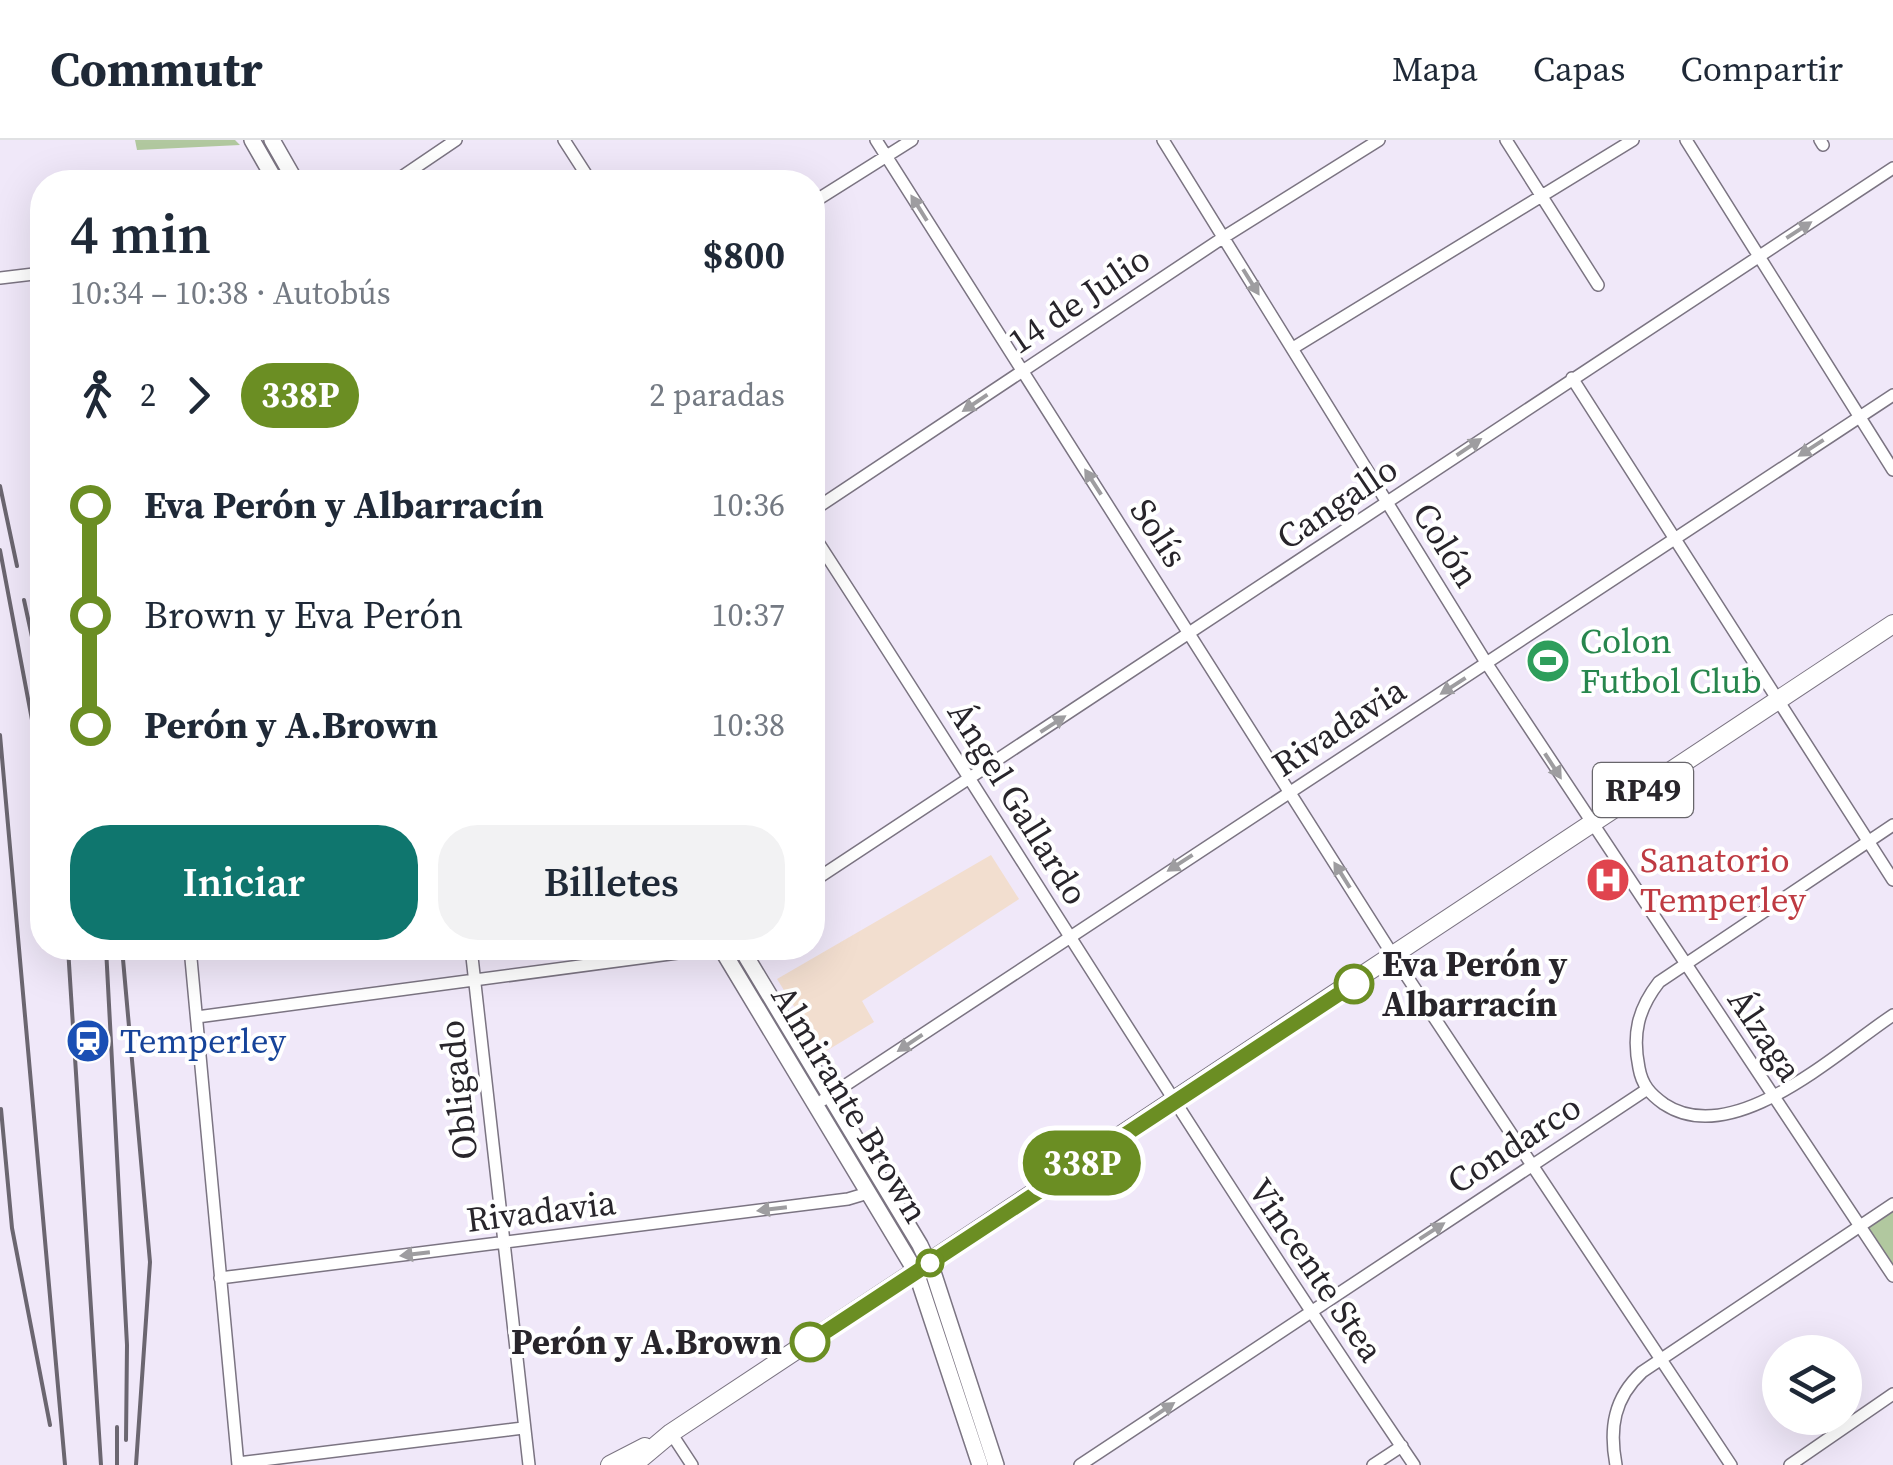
<!DOCTYPE html>
<html lang="es">
<meta charset="utf-8">
<style>
body{margin:0;font-family:"Source Serif 4",serif;background:#f2f2f3;color:#1f2937;height:100vh;display:flex;flex-direction:column;font-size:38px;white-space:nowrap}
*{box-sizing:border-box;margin:0}
p{font-size:32px;color:#747a83}
.icon{flex:none;width:55px;height:55px;fill:none;stroke:currentColor;stroke-width:2;stroke-linecap:round;stroke-linejoin:round}
.map{position:relative;flex:1;overflow:hidden}
.side{position:absolute;left:30px;top:30px;width:795px;height:790px;display:flex;flex-direction:column;background:#fff;border-radius:40px;box-shadow:0 10px 40px #0002}
.side>*{flex:none}
.badge{padding:0 20px;border-radius:32px;font-size:35px;line-height:65px}
.controls{position:absolute;left:1762px;top:1195px;display:grid;gap:20px}
.controls a{display:grid;place-items:center;width:100px;height:100px;border-radius:50%;background:#fff;box-shadow:0 10px 40px #0002;font-size:50px}
.map>.badge{position:absolute;translate:-50% -50%;box-shadow:0 0 0 5px #fff}
.legs{display:flex;align-items:center;gap:15px;height:110px;padding:0 40px;font-size:32px}
.legs p{margin-inline-start:auto}
.overview{display:flex;align-items:center;justify-content:space-between;height:170px;padding:0 40px}
h1{font-size:55px;font-weight:600;line-height:75px}
.primary-button{display:flex;gap:20px;margin-top:auto;padding:20px 40px}
.primary-button a{flex:1;height:115px;border-radius:40px;background:#0f766e;color:#fff;font-size:40px;font-weight:600;line-height:115px;text-align:center}
.primary-button a+a{background:#f2f2f3;color:#1f2937}
ul{padding:0 40px;list-style:none}
li{display:flex;align-items:center;gap:35px;height:110px;font-size:38px}
li i{display:grid;place-items:center;width:15px;height:100%;margin:0 12px;background:currentColor}
li i::after{content:'';width:25px;height:25px;margin:-12px;border:8px solid;border-radius:50%;background:#fff}
li p{margin-inline-start:auto}
li:first-child i{background:linear-gradient(#0000 50%,currentColor 0)}
li:last-child i{background:linear-gradient(currentColor 50%,#0000 0)}
header{display:flex;align-items:center;gap:60px;box-sizing:border-box;height:140px;padding:0 50px;background:#fff;border-bottom:2px solid #e0e1e3}
header strong{font-size:48px}
nav{display:flex;gap:55px;margin-inline-start:auto;font-size:35px}
.map>svg:first-child{display:block}
.education{fill:#f2decf}
.green{fill:#b1c89f}
.lines{fill:none;stroke-linecap:round;stroke-linejoin:round}
.street-casing{stroke:#7b7482;stroke-width:14}
.secondary-casing{stroke:#7b7482;stroke-width:18}
.primary-casing{stroke:#7b7482;stroke-width:20}
.street{stroke:#fff;stroke-width:11}
.secondary{stroke:#fff;stroke-width:15}
.primary{stroke:#fff;stroke-width:18}
.rail{stroke:#6b6670;stroke-width:4}
.oneway{fill:#9e9da0}
.line-1-casing{stroke:#fff;stroke-width:22}
.line-1{stroke:#6b8e23;stroke-width:15}
.stop-1-dot{fill:#fff;stroke:#6b8e23;stroke-width:5}
.labels{text-anchor:middle;stroke-width:8;stroke-linejoin:round;paint-order:stroke}
.shield{fill:#fff;stroke:#68666b;stroke-width:2.5}
.shield-label{font-size:32px;font-weight:bold;fill:#28252b}
.street-label{font-size:35px;fill:#28252b;stroke:#fff}
.leisure-label{font-size:35px;fill:#27864d;stroke:#fff;text-anchor:start}
.health-label{font-size:35px;fill:#be3a42;stroke:#fff;text-anchor:start}
.stop-label{font-size:35px;font-weight:bold;fill:#28252b;stroke:#fff;text-anchor:start}
.transit-label{font-size:35px;fill:#164399;stroke:#fff;text-anchor:start}
</style>
<header>
<strong>Commutr</strong>
<nav><a>Mapa</a><a>Capas</a><a>Compartir</a></nav>
</header>
<div class="map">
<svg width="1893" height="1325" viewBox="0 0 1893 1325">
<rect width="100%" height="100%" fill="#f0e8f9"/>
<path class="education" d="M 991,715 L 1019,759 L 862,861 L 874,882 L 823,913 L 777,839 Z"/>
<path class="green" d="M 135,0 L 235,0 L 240,5 L 137,10 Z
M 1893,1064 L 1893,1136 L 1859,1086 Z"/>
<g class="lines">
<defs>
<path id="street" d="M 564,0 L 591,42
M 876,0 L 1394,817 L 1731,1325
M 1163,0 L 1487,524 L 1893,1136
M 1506,0 L 1598,145
M 1686,0 L 1893,330
M 1820,0 L 1823,5
M 394,42 L 456,0
M 812,63 L 912,0
M 0,138 L 42,133
M 1293,208 L 1633,0
M 1572,238 L 1893,740
M 37,262 L 42,262
M 812,371 L 1224,97 L 1379,0
M 812,393 C 1014,704 1206,1019 1414,1325
M 1893,685 L 1659,842 C 1638,869 1632,894 1639,928 C 1642,945 1650,954 1664,964 C 1733,1010 1836,913 1893,875
M 812,742 L 1893,28
M 190,808 L 238,1325
M 471,808 L 529,1325
M 197,877 L 715,808
M 823,960 L 1893,255
M 220,1138 L 848,1059 L 868,1053
M 671,1293 L 692,1325
M 238,1323 L 523,1288
M 1080,1325 L 1646,950
M 1373,1325 L 1402,1306
M 1616,1325 C 1609,1288 1614,1258 1642,1232 L 1893,1064
M 1790,1325 L 1893,1254"/>
<path id="secondary" d="M 252,0 L 276,42
M 272,0 L 296,42
M 721,808 L 916,1132 L 980,1325
M 741,808 L 920,1105 L 934,1135 L 996,1325"/>
<path id="primary" d="M 610,1325 L 645,1307
M 633,1325 L 671,1293 L 1893,484"/>
</defs>
<use href="#street" class="street-casing"/>
<use href="#secondary" class="secondary-casing"/>
<use href="#primary" class="primary-casing"/>
<use href="#street" class="street"/>
<use href="#secondary" class="secondary"/>
<use href="#primary" class="primary"/>
<path class="rail" d="M 0,346 L 17,426
M 0,410 L 42,633
M 24,460 L 42,543
M 0,595 L 65,1325
M 33,622 L 42,674
M 68,808 L 101,1325
M 106,808 L 127,1205 L 126,1300
M 122,808 L 150,1122 L 136,1325
M 1,969 L 12,1088 L 50,1285
M 117,1325 L 117,1287"/>
</g>
<defs><path id="oneway-solid" d="M-6-.8H1V-3.2L6.5 0L1 3.2V.8H-6Z" transform="scale(2.5)"/></defs>
<g class="oneway">
<use href="#oneway-solid" transform="translate(919 68) rotate(-122)"/>
<use href="#oneway-solid" transform="translate(1799 90) rotate(-33)"/>
<use href="#oneway-solid" transform="translate(1251 142) rotate(58)"/>
<use href="#oneway-solid" transform="translate(975 263) rotate(146)"/>
<use href="#oneway-solid" transform="translate(1469 307) rotate(-34)"/>
<use href="#oneway-solid" transform="translate(1811 308) rotate(147)"/>
<use href="#oneway-solid" transform="translate(1093 342) rotate(-123)"/>
<use href="#oneway-solid" transform="translate(1453 546) rotate(147)"/>
<use href="#oneway-solid" transform="translate(1053 584) rotate(-33)"/>
<use href="#oneway-solid" transform="translate(1553 626) rotate(57)"/>
<use href="#oneway-solid" transform="translate(1180 723) rotate(147)"/>
<use href="#oneway-solid" transform="translate(1342 735) rotate(-122)"/>
<use href="#oneway-solid" transform="translate(910 903) rotate(146)"/>
<use href="#oneway-solid" transform="translate(772 1069) rotate(173)"/>
<use href="#oneway-solid" transform="translate(1432 1091) rotate(-33)"/>
<use href="#oneway-solid" transform="translate(415 1114) rotate(173)"/>
<use href="#oneway-solid" transform="translate(1162 1271) rotate(-34)"/>
</g>
<g class="lines">
<defs>
<path id="line-1" d="M 810,1202 L 1354,844"/>
</defs>
<use href="#line-1" class="line-1-casing"/>
<use href="#line-1" class="line-1"/>
</g>
<defs>
<symbol id="stadium-disc" viewBox="-11 -11 22 22"><circle r="9.5" fill="#2e9e5b" stroke="#fff"/><path d="M0-5a6.5 5 0 1 0 0 10a6.5 5 0 1 0 0-10ZM-3.5-1.8h7v3.6h-7Z" fill="#fff"/></symbol>
<symbol id="hospital-disc" viewBox="-11 -11 22 22"><circle r="9.5" fill="#e0444e" stroke="#fff"/><path d="M-5-5h3v3.5h4V-5h3V5h-3V1.5h-4V5h-3Z" fill="#fff"/></symbol>
<symbol id="station-disc" viewBox="-11 -11 22 22"><circle r="9.5" fill="#1a4fb4" stroke="#fff"/><path d="M-3-6H3Q5-6 5-4V2Q5 4 3 4L4.5 6H3L1.5 4h-3L-3 6H-4.5L-3 4Q-5 4-5 2V-4Q-5-6-3-6ZM-3.5-4v3h7v-3ZM-3.5 1v1.5H-2V1ZM2 1v1.5H3.5V1Z" fill="#fff"/></symbol>
</defs>
<g fill-rule="evenodd">
<use href="#stadium-disc" x="1523" y="496" width="50" height="50"/>
<use href="#hospital-disc" x="1583" y="715" width="50" height="50"/>
<use href="#station-disc" x="63" y="876" width="50" height="50"/>
</g>
<g class="stop-1-dot">
<circle cx="1354" cy="844" r="18"/>
<circle cx="930" cy="1123" r="12"/>
<circle cx="810" cy="1202" r="18"/>
</g>
<g class="labels">
<rect class="shield" x="1593" y="623" width="100" height="54" rx="8"/>
<g class="shield-label">
<text x="1643" y="661">RP49</text>
</g>
<g class="street-label">
<text transform="translate(1079 160) rotate(-34)" y="12">14 de Julio</text>
<text transform="translate(1337 363) rotate(-34)" y="12">Cangallo</text>
<text transform="translate(1159 393) rotate(57)" y="12">Solís</text>
<text transform="translate(1446 405) rotate(58)" y="12">Colón</text>
<text transform="translate(1339 587) rotate(-33)" y="12">Rivadavia</text>
<text transform="translate(1018 663) rotate(58)" y="12">Ángel Gallardo</text>
<text transform="translate(1765 895) rotate(56)" y="12">Álzaga</text>
<text transform="translate(458 950) rotate(-96)" y="12">Obligado</text>
<text transform="translate(850 964) rotate(59)" y="12">Almirante Brown</text>
<text transform="translate(1514 1004) rotate(-33)" y="12">Condarco</text>
<text transform="translate(541 1071) rotate(-7)" y="12">Rivadavia</text>
<text transform="translate(1316 1130) rotate(56)" y="12">Vincente Stea</text>
</g>
<g class="leisure-label">
<text x="1580" y="513">Colon<tspan x="1580" dy="40">Futbol Club</tspan></text>
</g>
<g class="health-label">
<text x="1640" y="732">Sanatorio<tspan x="1640" dy="40">Temperley</tspan></text>
</g>
<g class="stop-label">
<text x="1382" y="836">Eva Perón y<tspan x="1382" dy="40">Albarracín</tspan></text>
<text x="782" y="1214" text-anchor="end">Perón y A.Brown</text>
</g>
<g class="transit-label">
<text x="120" y="913">Temperley</text>
</g>
</g>
</svg>
<div class="controls">
<a><svg class="icon" aria-label="layers" viewBox="0 0 24 24"><path d="M12 4l9 5-9 5-9-5zM3 14l9 5 9-5"/></svg></a>
</div>
<b class="badge" style="left:1082px;top:1023px;background:#6b8e23;color:#fff">338P</b>
<section class="side">
<div class="overview"><div><h1>4 min</h1><p>10:34 – 10:38 · Autobús</p></div><b>$800</b></div>
<div class="legs"><svg class="icon" aria-label="walk" viewBox="0 0 24 24"><circle cx="13" cy="4" r="2"/><path d="M13 8l-2 6 4 7M11 14l-3 7M7 12l3-4h3l4 4"/></svg>2<svg class="icon" aria-label="forward" viewBox="0 0 24 24"><path d="M9 5l7 7-7 7"/></svg><b class="badge" style="background:#6b8e23;color:#fff">338P</b><p>2 paradas</p></div>
<ul>
<li><i style="color:#6b8e23"></i><b>Eva Perón y Albarracín</b><p>10:36</p></li>
<li><i style="color:#6b8e23"></i><span>Brown y Eva Perón</span><p>10:37</p></li>
<li><i style="color:#6b8e23"></i><b>Perón y A.Brown</b><p>10:38</p></li>
</ul>
<div class="primary-button"><a>Iniciar</a><a>Billetes</a></div>
</section>
</div>
